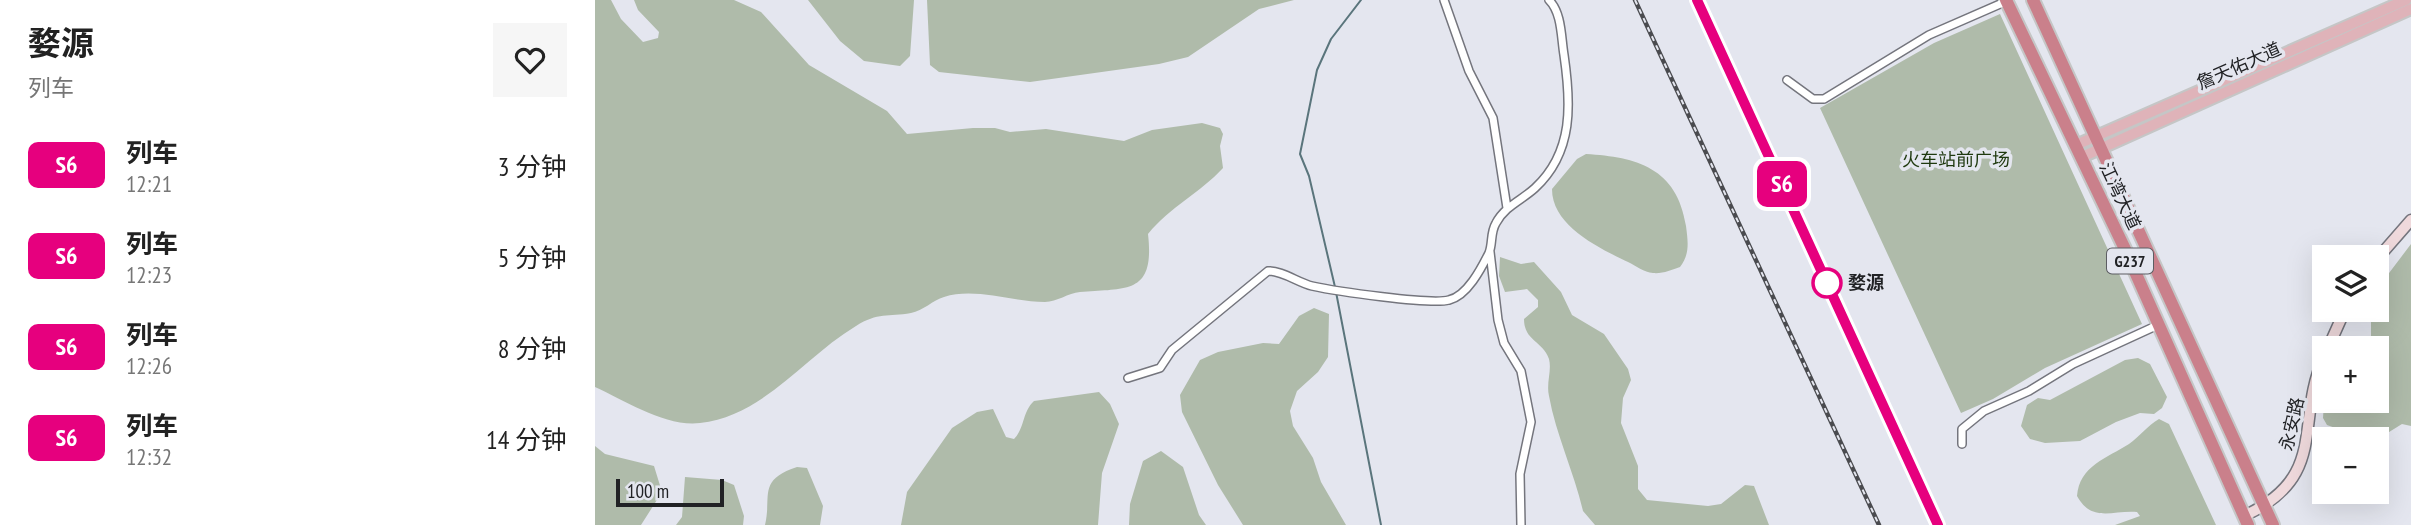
<!DOCTYPE html>
<html lang="zh">
<meta charset="utf-8">
<style>
body{margin:0;font-family:"PT Sans Narrow","Noto Sans SC",sans-serif;background:#f6f6f6;color:#222;height:100vh;display:flex;flex-direction:column;font-size:26px;white-space:nowrap}
*{box-sizing:border-box;margin:0}
p{font-size:23px;color:#767676}
.icon{flex:none;width:38px;height:38px;fill:none;stroke:currentColor;stroke-width:2;stroke-linecap:round;stroke-linejoin:round}
.map{position:relative;flex:1;overflow:hidden}
.side{display:flex;flex-direction:column;background:#fff;width:595px}
.side>*{flex:none}
.badge{padding:0 14px;border-radius:10px;font-size:24px;line-height:46px}
.controls{position:absolute;left:1717px;top:245px;display:grid;gap:14px}
.controls a{display:grid;place-items:center;width:77px;height:77px;border-radius:0px;background:#fff;box-shadow:0 7px 28px #0002;font-size:35px}
.scale{position:absolute;left:21px;bottom:18px;width:108px;box-sizing:border-box;padding-left:7px;border:4px solid #212225;border-top:0;font-size:19px;line-height:24px;white-space:nowrap;color:#212225;-webkit-text-stroke:5px #e4e6ef;paint-order:stroke}
.map>.badge{position:absolute;translate:-50% -50%;box-shadow:0 0 0 4px #fff}
.round{display:grid;place-items:center;flex:none;width:74px;height:74px;border-radius:0px;background:#f6f6f6}
.summary{display:flex;align-items:center;justify-content:space-between;height:119px;padding:0 28px}
h1{font-size:33px;font-weight:700;line-height:52px}
ul{padding:0;list-style:none}
li{display:flex;align-items:center;gap:21px;height:91px;padding:0 28px}
li div{flex:1}
li b{display:block;font-size:26px}
li em{font-style:normal}
li .badge{min-width:77px;font-weight:700;text-align:center}
main{display:flex;flex:1;min-height:0}
.map>svg:first-child{display:block}
.green{fill:#afbbaa}
.lines{fill:none;stroke-linecap:round;stroke-linejoin:round}
.stream{stroke:#5a757c;stroke-width:2}
.street-casing{stroke:#74757d;stroke-width:10}
.secondary-casing{stroke:#74757d;stroke-width:13}
.primary-casing{stroke:#c5c6c6;stroke-width:14}
.highway-casing{stroke:#c5c6c6;stroke-width:16}
.street{stroke:#fff;stroke-width:7}
.secondary{stroke:#efd9dc;stroke-width:10}
.primary{stroke:#dfb3b9;stroke-width:10}
.highway{stroke:#ca808b;stroke-width:12}
.rail-casing{stroke:#4a4b4f;stroke-width:4.5}
.rail{stroke:#e4e6ef;stroke-width:2;stroke-dasharray:5;stroke-linecap:butt}
.line-casing{stroke:#fff;stroke-width:16}
.line{stroke:#e6007e;stroke-width:10}
.stop-dot{fill:#fff;stroke:#e6007e;stroke-width:3.5}
.labels{text-anchor:middle;stroke-width:7;stroke-linejoin:round;paint-order:stroke}
.shield{fill:#e4e6ef;stroke:#5c5d62;stroke-width:2}
.shield-label{font-size:16px;font-weight:bold;fill:#212225}
.street-label{font-size:18px;fill:#212225;stroke:#e4e6ef}
.park-label{font-size:18px;fill:#1f390f;stroke:#e4e6ef}
.stop-label{font-size:18px;font-weight:bold;fill:#212225;stroke:#e4e6ef;text-anchor:start}
</style>
<main>
<section class="side">
<div class="summary"><div><h1>婺源</h1><p>列车</p></div><a class="round"><svg class="icon" aria-label="heart" viewBox="0 0 24 24"><path d="M12 20l-8-8c-3-5 5-10 8-4 3-6 11-1 8 4z"/></svg></a></div>
<ul>
<li><span class="badge" style="background:#e6007e;color:#fff">S6</span><div><b>列车</b><p>12:21</p></div><em>3 分钟</em></li>
<li><span class="badge" style="background:#e6007e;color:#fff">S6</span><div><b>列车</b><p>12:23</p></div><em>5 分钟</em></li>
<li><span class="badge" style="background:#e6007e;color:#fff">S6</span><div><b>列车</b><p>12:26</p></div><em>8 分钟</em></li>
<li><span class="badge" style="background:#e6007e;color:#fff">S6</span><div><b>列车</b><p>12:32</p></div><em>14 分钟</em></li>
</ul>
</section>
<div class="map">
<svg width="1816" height="525" viewBox="0 0 1816 525">
<rect width="100%" height="100%" fill="#e4e6ef"/>
<path class="green" d="M 0,0 L 16,0 L 26,19 L 48,42 L 63,38 L 64,32 L 43,10 L 39,0 L 139,0 L 166,12 L 214,65 L 292,111 L 312,134 L 378,128 L 400,128 L 415,132 L 451,129 L 529,141 L 557,130 L 607,123 L 625,128 L 628,134 L 625,146 L 628,168 C 605,193 575,207 553,234 C 560,295 532,288 485,292 C 473,293 462,302 450,302 C 418,302 380,287 349,297 C 338,300 328,311 316,313 C 293,317 283,312 261,326 C 209,357 169,416 105,423 C 70,427 31,401 0,387 Z
M 213,0 L 319,0 L 315,56 L 305,66 L 269,61 L 245,41 Z
M 332,0 L 699,0 L 664,9 L 593,57 L 564,64 L 435,82 L 344,72 L 335,65 Z
M 1405,14 L 1547,324 L 1450,368 L 1398,399 L 1366,413 L 1225,108 L 1339,43 Z
M 991,154 C 1042,157 1082,168 1091,226 C 1093,242 1095,254 1085,267 C 1077,270 1067,274 1058,273 C 1049,272 1041,266 1033,262 C 1004,248 957,226 957,189 L 982,159 Z
M 1816,244 L 1816,426 L 1807,424 L 1786,437 L 1771,439 L 1732,425 L 1728,418 L 1729,403 L 1782,401 L 1782,348 L 1776,348 L 1776,310 L 1782,310 L 1782,289 Z
M 905,257 L 926,264 L 939,262 L 966,292 L 977,315 L 1009,334 L 1033,369 L 1036,380 L 1028,398 L 1026,423 L 1043,466 L 1043,489 L 1052,500 L 1113,506 L 1126,504 L 1150,485 L 1159,486 L 1174,525 L 1000,525 L 988,511 C 979,472 961,435 954,396 C 951,383 957,371 954,359 C 948,341 929,341 929,319 L 943,307 L 943,300 L 932,289 L 910,292 L 904,276 Z
M 719,308 L 734,314 L 733,357 L 723,372 L 702,391 L 695,411 L 698,426 L 718,458 L 726,482 L 751,525 L 648,525 L 623,485 L 587,412 L 585,395 L 605,360 L 623,352 L 668,343 L 684,344 L 704,316 Z
M 1543,358 L 1555,364 L 1572,397 L 1567,408 L 1559,414 L 1545,413 L 1521,422 L 1485,441 L 1450,443 L 1435,439 L 1426,426 L 1432,405 L 1443,398 L 1455,400 L 1530,360 Z
M 504,392 L 515,404 L 524,424 L 507,473 L 503,525 L 306,525 L 312,492 L 357,428 L 382,412 L 398,409 L 411,437 L 419,439 C 430,428 427,412 439,401 Z
M 1564,419 L 1574,424 L 1621,525 L 1520,525 L 1545,516 L 1542,512 C 1517,510 1497,523 1482,496 C 1484,466 1512,458 1534,444 C 1545,436 1552,426 1564,419 Z
M 0,446 L 10,454 L 59,466 L 67,492 L 46,525 L 0,525 Z
M 566,451 L 588,467 L 604,515 L 611,525 L 534,525 L 535,504 L 548,461 Z
M 202,467 L 212,468 L 228,506 L 225,525 L 170,525 C 177,496 162,480 202,467 Z
M 90,477 L 127,480 L 139,485 L 149,516 L 148,525 L 81,525 L 87,517 Z"/>
<g class="lines">
<path class="stream" d="M 740,287 L 714,176 L 705,154 L 722,70 L 736,39 L 766,0
M 741,292 L 786,525"/>
<defs>
<path id="street" d="M 849,0 L 874,71 L 898,118 L 912,208
M 1192,80 L 1218,99 L 1229,99 L 1334,35 L 1412,1
M 895,252 L 903,320 L 909,343 L 926,371 L 936,422 L 925,474 L 926,525
M 533,378 L 565,368 L 577,350 L 673,271 C 686,270 704,283 717,286 C 740,291 835,305 854,300 C 872,296 886,269 894,253 C 898,243 895,233 901,223 C 910,206 927,200 940,188 C 979,152 976,103 969,55 C 966,37 967,13 954,0
M 1367,444 L 1367,429 L 1389,411 L 1434,391 L 1478,364 L 1563,325"/>
<path id="secondary" d="M 1782,259 L 1816,220
M 1733,348 L 1750,310
M 1649,516 C 1735,476 1699,422 1729,357"/>
<path id="primary" d="M 1481,145 L 1811,0
M 1487,157 L 1816,9"/>
<path id="highway" d="M 1411,0 L 1529,247 L 1653,525
M 1438,0 L 1678,525"/>
</defs>
<use href="#street" class="street-casing"/>
<use href="#secondary" class="secondary-casing"/>
<use href="#primary" class="primary-casing"/>
<use href="#highway" class="highway-casing"/>
<use href="#street" class="street"/>
<use href="#secondary" class="secondary"/>
<use href="#primary" class="primary"/>
<use href="#highway" class="highway"/>
<defs>
<path id="rail" d="M 1040,0 L 1284,525
M 1102,0 L 1343,525"/>
</defs>
<use href="#rail" class="rail-casing"/>
<use href="#rail" class="rail"/>
</g>
<g class="lines">
<defs>
<path id="line" d="M 1102,0 L 1343,525"/>
</defs>
<use href="#line" class="line-casing"/>
<use href="#line" class="line"/>
</g>
<circle class="stop-dot" cx="1232" cy="283" r="14"/>
<g class="labels">
<rect class="shield" x="1512" y="248.5" width="46" height="25" rx="5"/>
<g class="shield-label">
<text x="1535" y="267">G237</text>
</g>
<g class="street-label">
<text transform="translate(1644 66) rotate(-24)" y="6">詹天佑大道</text>
<text transform="translate(1525 196) rotate(65)" y="6">江湾大道</text>
<text transform="translate(1697 424) rotate(-77)" y="6">永安路</text>
</g>
<g class="park-label">
<text x="1361" y="166">火车站前广场</text>
</g>
<g class="stop-label">
<text x="1253" y="289">婺源</text>
</g>
</g>
</svg>
<div class="controls">
<a><svg class="icon" aria-label="layers" viewBox="0 0 24 24"><path d="M12 4l9 5-9 5-9-5zM3 14l9 5 9-5"/></svg></a>
<a>+</a>
<a>−</a>
</div>
<div class="scale">100 m</div>
<b class="badge" style="left:1187px;top:184px;background:#e6007e;color:#fff">S6</b>
</div>
</main>
